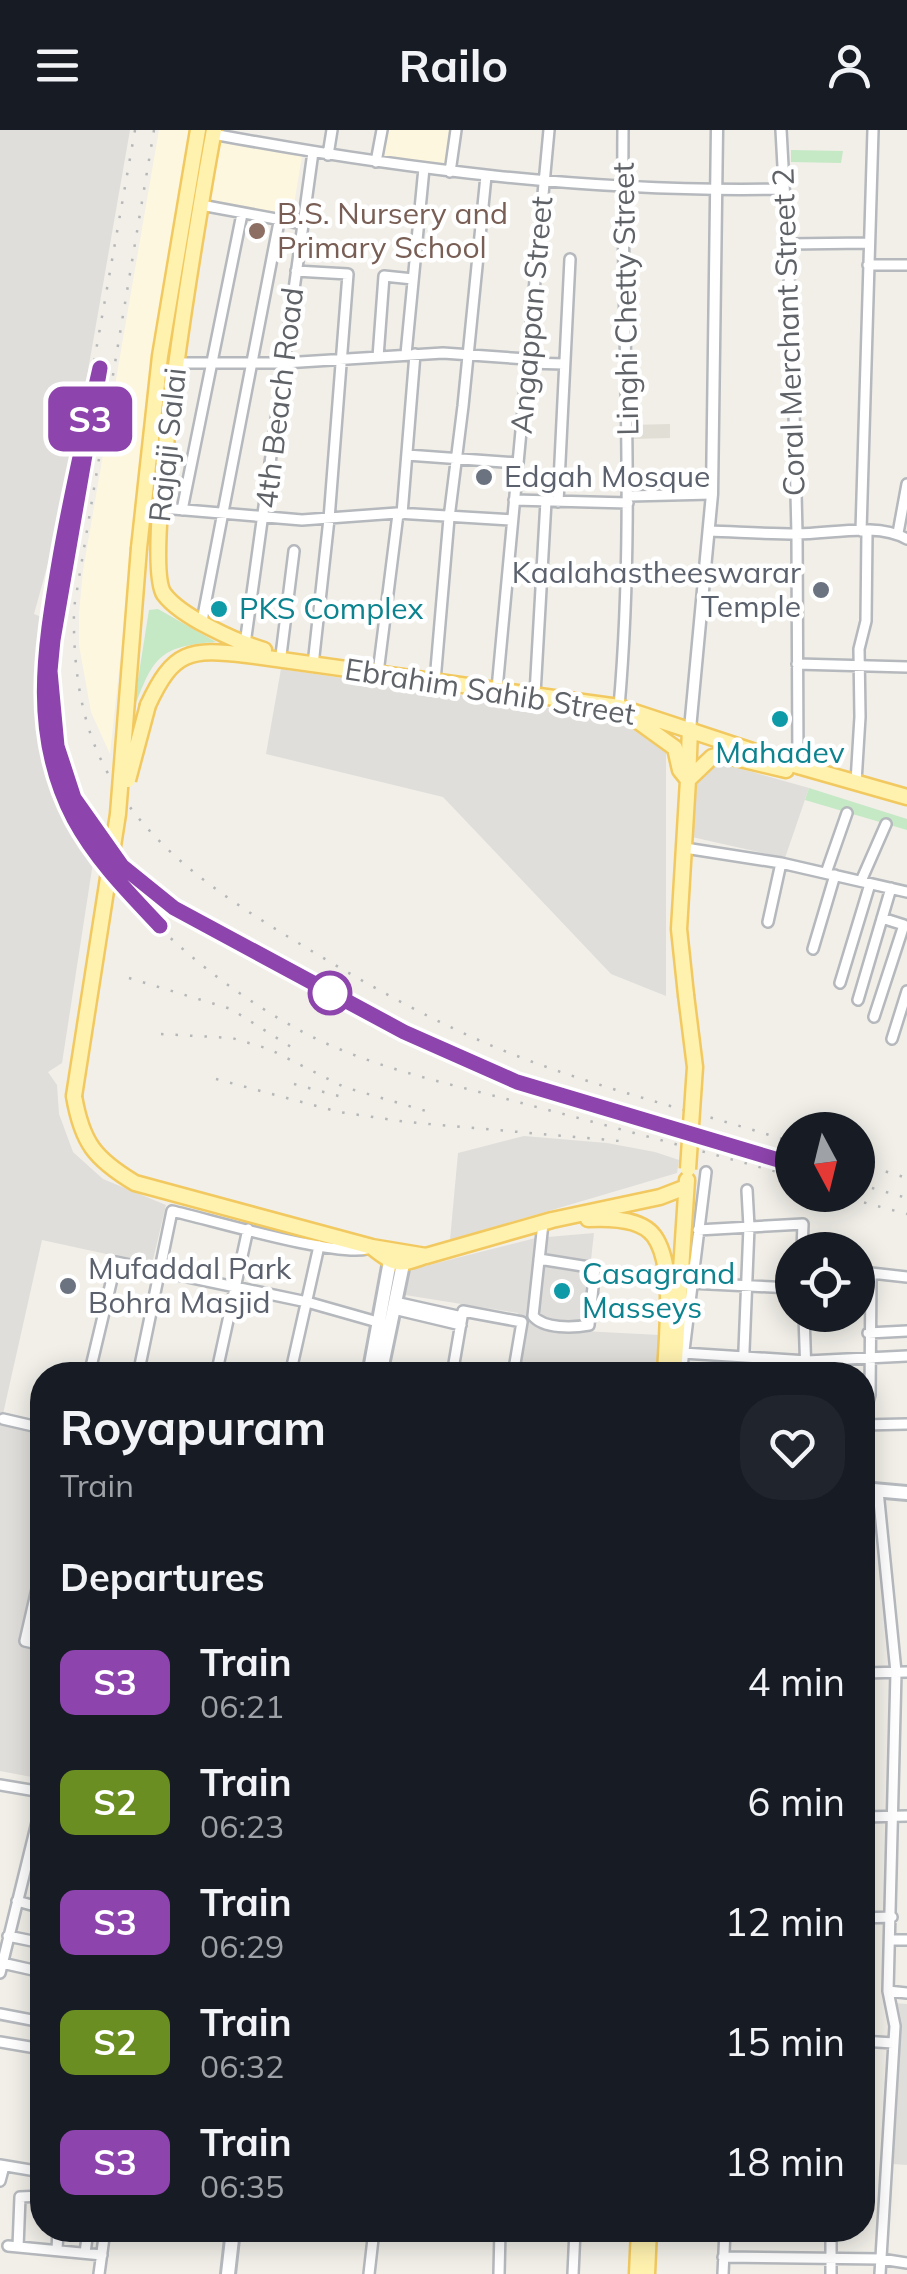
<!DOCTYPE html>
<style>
body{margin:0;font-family:Mulish,sans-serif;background:#20242c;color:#f1f3f6;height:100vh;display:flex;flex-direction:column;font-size:38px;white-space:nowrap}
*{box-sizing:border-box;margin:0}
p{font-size:32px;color:#9ea1a6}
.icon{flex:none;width:55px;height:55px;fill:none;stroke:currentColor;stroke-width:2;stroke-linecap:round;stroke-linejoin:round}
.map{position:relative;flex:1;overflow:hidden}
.side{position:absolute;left:30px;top:1232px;width:845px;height:880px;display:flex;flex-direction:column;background:#171b24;border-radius:40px;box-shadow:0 5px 25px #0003}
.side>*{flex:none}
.badge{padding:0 20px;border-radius:15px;font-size:35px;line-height:65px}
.needle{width:65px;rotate:173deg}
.tools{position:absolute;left:775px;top:982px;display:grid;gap:20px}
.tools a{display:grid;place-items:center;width:100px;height:100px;border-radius:50%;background:#171b24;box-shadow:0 5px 25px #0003;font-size:50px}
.map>.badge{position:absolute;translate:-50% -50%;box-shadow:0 0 0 5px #fff}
h2{padding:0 30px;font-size:38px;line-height:90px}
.round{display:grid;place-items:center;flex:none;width:105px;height:105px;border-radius:40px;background:#20242c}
.head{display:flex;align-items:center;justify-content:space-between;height:170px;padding:0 30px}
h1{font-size:48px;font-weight:700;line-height:75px}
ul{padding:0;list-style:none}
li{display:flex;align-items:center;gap:30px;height:120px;padding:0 30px}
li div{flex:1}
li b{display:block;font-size:38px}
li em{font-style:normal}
li .badge{min-width:110px;font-weight:700;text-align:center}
header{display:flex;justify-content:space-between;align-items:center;height:130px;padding:0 30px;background:#171b24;font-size:45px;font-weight:700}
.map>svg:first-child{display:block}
.commercial{fill:#fef7e0}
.industrial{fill:#e0deda}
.education{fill:#e1ded6}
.green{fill:#c5e8c5}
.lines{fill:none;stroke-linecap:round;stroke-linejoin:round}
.minor-casing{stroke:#b5b8bc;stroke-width:14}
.tertiary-casing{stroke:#b5b8bc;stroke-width:15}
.secondary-casing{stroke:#b6babf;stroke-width:18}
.primary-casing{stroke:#f2c960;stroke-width:19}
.minor{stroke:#fff;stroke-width:9}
.tertiary{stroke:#fff;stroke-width:10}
.secondary{stroke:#fff;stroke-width:12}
.primary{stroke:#fff2af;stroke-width:14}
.rail{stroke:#b6b7b8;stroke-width:2.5;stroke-dasharray:2.5 12;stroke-linecap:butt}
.primary-bridge-casing{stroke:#f2c960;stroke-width:19;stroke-linecap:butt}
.primary-bridge{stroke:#fff2af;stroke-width:14}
.line-casing{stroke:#fff;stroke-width:22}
.line{stroke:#8e44ad;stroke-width:15}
.education-dot{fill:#8d6e63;stroke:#fff;stroke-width:4}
.worship-dot{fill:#6b7280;stroke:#fff;stroke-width:4}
.culture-dot{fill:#0f9aa8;stroke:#fff;stroke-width:4}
.stop-dot{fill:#fff;stroke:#8e44ad;stroke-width:5}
.labels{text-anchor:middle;stroke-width:9;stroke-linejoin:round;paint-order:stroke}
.education-label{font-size:30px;fill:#785e54;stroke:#fff;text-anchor:start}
.street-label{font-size:30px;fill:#5f6368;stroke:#fff}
.worship-label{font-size:30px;fill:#5b616d;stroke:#fff;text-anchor:start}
.culture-label{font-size:30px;fill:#0d838f;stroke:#fff;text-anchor:start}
</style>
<header><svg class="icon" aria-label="menu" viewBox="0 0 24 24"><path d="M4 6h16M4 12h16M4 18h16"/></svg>Railo<svg class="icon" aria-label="person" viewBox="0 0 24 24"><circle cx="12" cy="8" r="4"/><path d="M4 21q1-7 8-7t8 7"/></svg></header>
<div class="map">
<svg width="907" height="2144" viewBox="0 0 907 2144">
<rect width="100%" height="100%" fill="#f1efe8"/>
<path class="commercial" d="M 159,0 L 193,0 L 154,214 L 110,624 L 91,582 L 79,515 L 79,483 L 83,441 Z
M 387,0 L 451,0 L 448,36 L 382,26 Z
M 220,3 L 303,20 L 292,86 L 206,73 Z"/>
<path class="industrial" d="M 0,0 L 130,0 L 65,372 L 34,484 L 44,488 L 36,538 L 45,612 L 69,689 L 94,726 L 62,933 L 48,942 L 57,955 L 59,984 L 73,1022 L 103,1049 L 166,1075 L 152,1134 L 42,1110 L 1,1293 L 42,1304 L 42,1417 L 21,1512 L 42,1517 L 42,1649 L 0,1641 Z
M 281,539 L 615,588 L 645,603 L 666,621 L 666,866 L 611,844 L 443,667 L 266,624 Z
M 728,635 L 809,658 L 785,728 L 692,707 L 696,652 L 705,638 Z
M 524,1006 L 607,1013 L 655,1022 L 679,1030 L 677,1043 L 450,1110 L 458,1023 Z
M 594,1103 L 583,1201 L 659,1205 L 657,1245 L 507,1245 L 518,1183 L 405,1165 L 409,1140 L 536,1108 Z
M 893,1873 L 907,1874 L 907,2035 L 892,2034 Z"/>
<path class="education" d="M 670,294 L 670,308 L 632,309 L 631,295 Z"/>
<path class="green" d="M 791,20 L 843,21 L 841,33 L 791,32 Z
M 158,479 L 216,512 C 157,516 153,529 133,581 L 149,480 Z
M 809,658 L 907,689 L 907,700 L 805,670 Z"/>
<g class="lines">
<defs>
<path id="minor" d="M 781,0 L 792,199 L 797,404 L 798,636
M 213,4 C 401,39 591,63 783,59
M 328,25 L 332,0
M 376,32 L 382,0
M 450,42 L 456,0
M 201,75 L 303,94
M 788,114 L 868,113
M 868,135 L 907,135
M 296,141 L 348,144 L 329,389 L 313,535
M 406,224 L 424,38
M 378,227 L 384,146 L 413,149
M 175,233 L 284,233 L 443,223 L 527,229
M 527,233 L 564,234
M 407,325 L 518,333
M 629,366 L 712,364
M 514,370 L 628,373
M 558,372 L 570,129
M 162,378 L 302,390 L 397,383 L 512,390
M 182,380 L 242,84
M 402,384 L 415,224
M 709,401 C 739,402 768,404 797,404 C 831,404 877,392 907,409
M 861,401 L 873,0
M 898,403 L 907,354
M 202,491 L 279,92
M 245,514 L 313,22
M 281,525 L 294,421
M 797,534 L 907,537
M 378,543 L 398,384
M 435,551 L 449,388 L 463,276 L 486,46
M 497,559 L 549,0
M 535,564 L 546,371
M 619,577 C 636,384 621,193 623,0
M 856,652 L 860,587 L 859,519 L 866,491 L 867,402
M 685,718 L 781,733 L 907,762
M 826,743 L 847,683
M 861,751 L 886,694
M 768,792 L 781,733
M 813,819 L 835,745
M 840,853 L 870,754
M 858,870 L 891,758
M 874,887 L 904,795 L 882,788
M 892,909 L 907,861
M 698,1100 L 803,1094 L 802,1120
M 539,1129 L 595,1138 L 589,1195 C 573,1198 544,1199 533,1186 L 543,1093
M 690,1153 L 792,1158
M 395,1172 L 462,1187
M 394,1179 L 461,1195
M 804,1185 L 806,1245
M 868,1203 L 907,1201
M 683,1223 L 807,1231 L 907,1226
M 89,1245 L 116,1132 L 307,1172 L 381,1193
M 138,1245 L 172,1081 C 212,1090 335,1127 367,1119
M 216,1245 L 248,1099
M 290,1245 L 319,1116
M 452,1245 L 463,1181 L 522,1192 L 513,1245
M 681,1245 L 706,1042
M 743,1245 L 749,1097 L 747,1060
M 3,1289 L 42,1298
M 862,1291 L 870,1265 L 871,1143 L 907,1147
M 862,1295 L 907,1294
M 878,1361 L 896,1542 L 888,1861 L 895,1896 L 880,2144
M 42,1437 L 25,1511 L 42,1515
M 862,1543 L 907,1542
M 0,1655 L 42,1662
M 862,1687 L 907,1686
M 28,1732 L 42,1736
M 17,1771 L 42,1778
M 862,1788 L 892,1787
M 8,1806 L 42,1813
M 891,1810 L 907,1810
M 2,1833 L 42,1842
M 0,1843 L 42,1672
M 888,1861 L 907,1863
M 0,1884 L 42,1892
M 862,1911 L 893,1913
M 0,1912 L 42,1919
M 0,2035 L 42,2042
M 0,2051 L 4,2036
M 8,2116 L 102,2125
M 18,2117 L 20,2067 L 42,2066
M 57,2120 L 58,2100
M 85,2123 L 88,2100
M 723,2127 L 881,2129 L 907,2133
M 99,2144 L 105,2100
M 369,2144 L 374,2100
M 499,2144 L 500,2100
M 573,2144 L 575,2100
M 723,2144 L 725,2100
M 831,2144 L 831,2100"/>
<path id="tertiary" d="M 690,599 L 712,364 L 717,0"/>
<path id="secondary" d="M 369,1245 L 390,1131
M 380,1245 L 403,1134
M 862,1359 L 907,1363
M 228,2144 L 233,2100"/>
<path id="primary" d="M 214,0 C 202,63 139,428 164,464 C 181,487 237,512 264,520
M 139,418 L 160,226 L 198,0
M 148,575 C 173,521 189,518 247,525 L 619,577 L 798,636 L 907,667
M 628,584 L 675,618 L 680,640 L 688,650 L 679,799 L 686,865
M 688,650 L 712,627 L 723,625 L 786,640
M 688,650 L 690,599
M 74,966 C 82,1013 95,1029 135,1053 L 372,1117 L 426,1126 L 552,1090 L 660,1067 L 686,1057
M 588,1089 C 608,1088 641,1088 654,1106 C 676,1136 666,1209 665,1245
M 373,1118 C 395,1135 398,1136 425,1126
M 674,1245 L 687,1050
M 637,2144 L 639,2100
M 647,2144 L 649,2100"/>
</defs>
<use href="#minor" class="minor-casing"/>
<use href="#tertiary" class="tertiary-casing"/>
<use href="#secondary" class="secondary-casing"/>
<use href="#primary" class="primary-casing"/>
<use href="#minor" class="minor"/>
<use href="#tertiary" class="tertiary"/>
<use href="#secondary" class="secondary"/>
<use href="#primary" class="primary"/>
<path class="rail" d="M 135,0 L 47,498 C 43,536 41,573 48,611 C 70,734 193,842 299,900 C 369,938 452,954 529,975 C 617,998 705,1022 792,1046
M 154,0 L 74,478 C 73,531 79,586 103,634 C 142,711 211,759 282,803 C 357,849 435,894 517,926 C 607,961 701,983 792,1012
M 116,727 L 150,761 L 174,778 L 404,902 L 476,935 L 517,952 L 687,1003
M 129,848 L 231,879 L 299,922
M 161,904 L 232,908 L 269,919 L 344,957 L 426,981
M 216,949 L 339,982 L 407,992 L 620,1011
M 294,954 L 346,968
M 858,1033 L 907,1048
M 858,1054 L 907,1068
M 836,1065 L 907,1084"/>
<defs>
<path id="primary-bridge" d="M 128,650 L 148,575
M 686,865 L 695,937 L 688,1039
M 74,966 L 118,684 L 139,418"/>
</defs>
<use href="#primary-bridge" class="primary-bridge-casing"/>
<use href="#primary-bridge" class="primary-bridge"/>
</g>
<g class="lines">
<defs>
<path id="line" d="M 160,796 C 128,762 96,730 74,689 C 30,605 44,522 59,433 C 70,368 85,303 100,238 L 53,510 L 50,541 L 57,616 L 74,668 L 122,736 L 174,778 L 404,902 L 517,952 L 792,1034"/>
</defs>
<use href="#line" class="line-casing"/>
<use href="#line" class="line"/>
</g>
<circle class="education-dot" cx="257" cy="101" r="10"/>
<g class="worship-dot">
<circle cx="484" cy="347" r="10"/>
<circle cx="821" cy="460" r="10"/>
<circle cx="68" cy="1156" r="10"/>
</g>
<g class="culture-dot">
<circle cx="219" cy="479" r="10"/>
<circle cx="780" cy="589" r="10"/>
<circle cx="562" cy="1161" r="10"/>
</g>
<circle class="stop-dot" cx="330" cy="863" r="20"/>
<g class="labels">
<g class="education-label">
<text x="277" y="94">B.S. Nursery and<tspan x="277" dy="34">Primary School</tspan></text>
</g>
<g class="street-label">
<text transform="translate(626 169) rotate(-91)" y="10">Linghi Chetty Street</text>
<text transform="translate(532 185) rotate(-85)" y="10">Angappan Street</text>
<text transform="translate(789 202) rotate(-92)" y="10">Coral Merchant Street 2</text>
<text transform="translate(280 268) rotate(-83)" y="10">4th Beach Road</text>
<text transform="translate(168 315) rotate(-84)" y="10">Rajaji Salai</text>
<text transform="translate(490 562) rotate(9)" y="10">Ebrahim Sahib Street</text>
</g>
<g class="worship-label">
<text x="504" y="357">Edgah Mosque</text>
<text x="801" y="453" text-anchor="end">Kaalahastheeswarar<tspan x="801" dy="34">Temple</tspan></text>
<text x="88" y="1149">Mufaddal Park<tspan x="88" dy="34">Bohra Masjid</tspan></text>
</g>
<g class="culture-label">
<text x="239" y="489">PKS Complex</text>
<text x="780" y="633" text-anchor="middle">Mahadev</text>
<text x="582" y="1154">Casagrand<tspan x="582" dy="34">Masseys</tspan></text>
</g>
</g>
</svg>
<div class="tools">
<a><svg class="needle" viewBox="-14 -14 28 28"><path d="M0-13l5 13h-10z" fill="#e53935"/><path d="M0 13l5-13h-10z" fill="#9ea1a6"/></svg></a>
<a><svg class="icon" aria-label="locate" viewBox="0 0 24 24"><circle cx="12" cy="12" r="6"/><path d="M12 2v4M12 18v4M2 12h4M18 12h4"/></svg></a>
</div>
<b class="badge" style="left:90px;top:289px;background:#8e44ad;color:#fff">S3</b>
<section class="side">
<div class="head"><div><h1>Royapuram</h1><p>Train</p></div><a class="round"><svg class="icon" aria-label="heart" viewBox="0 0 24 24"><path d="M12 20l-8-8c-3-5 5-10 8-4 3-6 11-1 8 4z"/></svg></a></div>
<h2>Departures</h2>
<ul>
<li><span class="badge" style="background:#8e44ad;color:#fff">S3</span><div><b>Train</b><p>06:21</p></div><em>4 min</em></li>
<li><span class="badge" style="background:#6b8e23;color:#fff">S2</span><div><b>Train</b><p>06:23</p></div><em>6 min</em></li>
<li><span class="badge" style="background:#8e44ad;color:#fff">S3</span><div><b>Train</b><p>06:29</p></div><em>12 min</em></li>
<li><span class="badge" style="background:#6b8e23;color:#fff">S2</span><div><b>Train</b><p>06:32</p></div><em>15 min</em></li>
<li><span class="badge" style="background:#8e44ad;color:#fff">S3</span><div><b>Train</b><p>06:35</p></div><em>18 min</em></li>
</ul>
</section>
</div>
